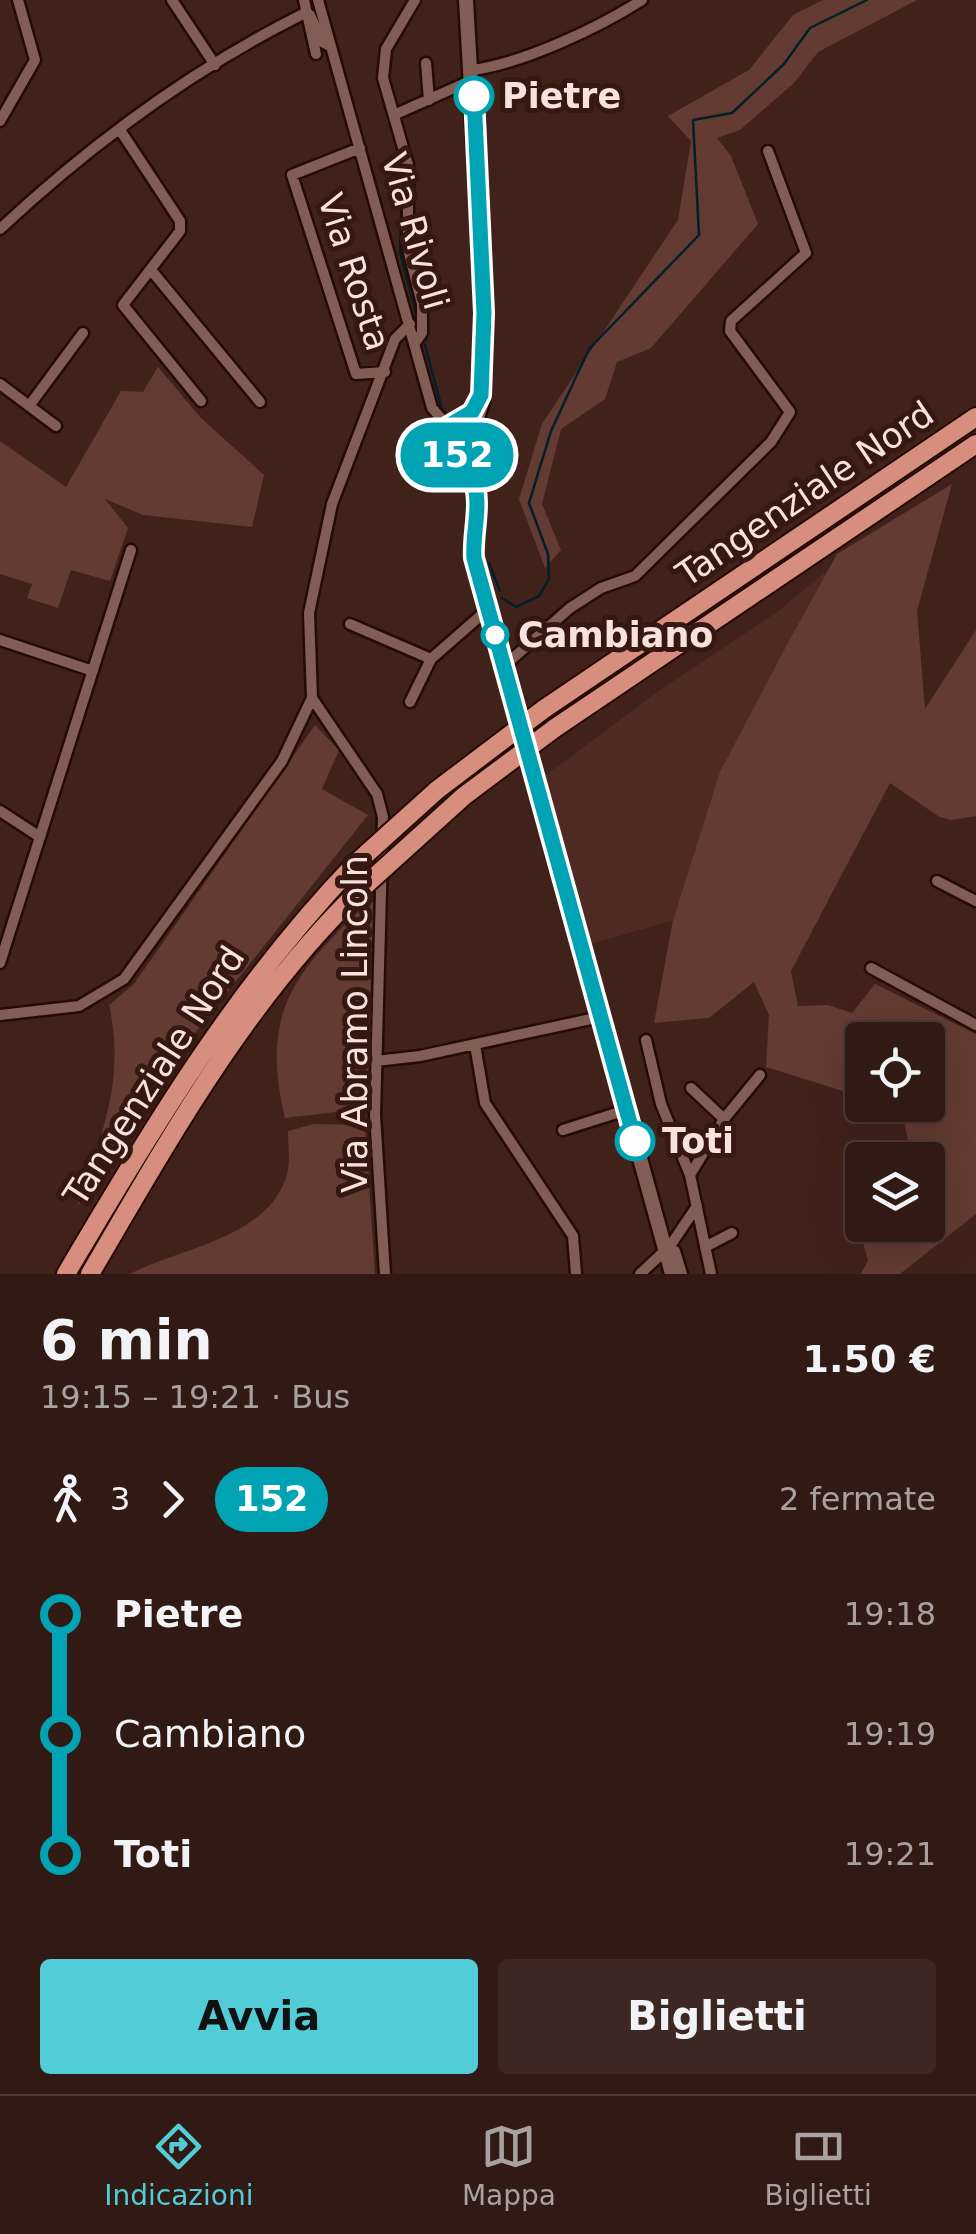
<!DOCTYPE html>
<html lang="it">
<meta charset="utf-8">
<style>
body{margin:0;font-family:"DejaVu Sans",sans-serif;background:#3d2722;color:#f1f3f6;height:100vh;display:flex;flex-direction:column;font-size:38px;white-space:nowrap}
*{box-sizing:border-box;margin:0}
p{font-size:32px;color:#a8a1a0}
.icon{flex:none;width:55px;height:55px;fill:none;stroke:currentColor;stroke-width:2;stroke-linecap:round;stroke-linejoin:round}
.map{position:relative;height:1274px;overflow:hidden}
.details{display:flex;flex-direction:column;background:#311a14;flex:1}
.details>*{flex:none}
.badge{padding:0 20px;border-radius:32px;font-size:35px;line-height:65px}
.tools{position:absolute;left:845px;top:1022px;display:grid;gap:20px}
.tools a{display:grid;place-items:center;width:100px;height:100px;border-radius:10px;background:#311a14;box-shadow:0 10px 40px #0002,0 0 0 2px #4c3834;font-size:50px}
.map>.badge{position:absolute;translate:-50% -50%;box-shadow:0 0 0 5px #fff}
.legs{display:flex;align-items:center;gap:15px;height:110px;padding:0 40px;font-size:32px}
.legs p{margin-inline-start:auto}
.headline{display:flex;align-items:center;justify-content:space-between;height:170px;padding:0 40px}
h1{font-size:55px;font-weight:700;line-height:75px}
.action{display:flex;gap:20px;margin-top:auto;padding:20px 40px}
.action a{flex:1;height:115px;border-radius:10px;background:#52ccd6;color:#111;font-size:40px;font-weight:700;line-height:115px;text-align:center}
.action a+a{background:#3d2722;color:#f1f3f6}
ul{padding:0 40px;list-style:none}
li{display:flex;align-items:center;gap:35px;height:120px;font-size:38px}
li i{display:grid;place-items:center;width:15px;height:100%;margin:0 12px;background:currentColor}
li i::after{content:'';width:25px;height:25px;margin:-12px;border:8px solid;border-radius:50%;background:#311a14}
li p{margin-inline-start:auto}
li:first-child i{background:linear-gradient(#0000 50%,currentColor 0)}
li:last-child i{background:linear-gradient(currentColor 50%,#0000 0)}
.menu{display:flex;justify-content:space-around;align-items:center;height:140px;border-top:2px solid #4c3834;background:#311a14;font-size:28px;color:#a8a1a0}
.menu a{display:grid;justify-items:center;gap:5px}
.menu .selected{color:#52ccd6}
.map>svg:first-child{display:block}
.built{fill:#4f2a22}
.green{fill:#633b32}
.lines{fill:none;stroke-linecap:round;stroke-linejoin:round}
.stream{stroke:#002125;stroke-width:2.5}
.street-casing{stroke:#260a05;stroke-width:15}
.secondary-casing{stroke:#260a05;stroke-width:19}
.highway-casing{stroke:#260a05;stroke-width:22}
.street{stroke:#825d55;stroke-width:10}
.secondary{stroke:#825d55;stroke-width:14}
.highway{stroke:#d78e7e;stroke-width:18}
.highway-bridge-casing{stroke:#260a05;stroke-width:22;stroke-linecap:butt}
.highway-bridge{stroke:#d78e7e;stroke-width:18}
.line-1-casing{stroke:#fff;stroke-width:22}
.line-1{stroke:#00a3b4;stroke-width:15}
.stop-1-dot{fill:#fff;stroke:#00a3b4;stroke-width:5}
.labels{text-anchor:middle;stroke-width:10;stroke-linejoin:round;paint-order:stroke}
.stop-label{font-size:35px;font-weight:bold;fill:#f8e2dd;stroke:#361811;text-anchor:start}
.street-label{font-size:35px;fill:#f8e2dd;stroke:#361811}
</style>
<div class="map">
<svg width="976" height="1274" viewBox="0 0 976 1274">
<rect width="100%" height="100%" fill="#41221b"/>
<path class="built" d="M 829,569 L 721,772 L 673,920 L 588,945 L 543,782 L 547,774 L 663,688 L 777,612 Z"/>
<path class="green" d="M 823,0 L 917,0 L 818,52 L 794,83 L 740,130 L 717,138 L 731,156 L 758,224 L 651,348 L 617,362 L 605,399 L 561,429 L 542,504 L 561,550 L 545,568 L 519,499 L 542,424 L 678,220 L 691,141 L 668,116 L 749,70 L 793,15 Z
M 158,367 L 201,418 L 264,475 L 252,527 L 143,515 L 105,499 L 128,528 L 110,581 L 71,570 L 58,608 L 27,598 L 32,584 L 0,574 L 0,441 L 66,487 L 121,391 L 143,392 Z
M 952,484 L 917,611 L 925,709 L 976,630 L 976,816 L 951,820 L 938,816 L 890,783 L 791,971 L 798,1006 L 828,1005 L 852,1013 L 875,984 L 976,1034 L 976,1214 L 900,1274 L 861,1274 L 868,1260 L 863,1243 L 872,1225 L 928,1225 L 928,1160 L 904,1160 L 910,1148 L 900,1105 L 928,1105 L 928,1040 L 862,1040 L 862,1097 L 766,1067 L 769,1015 L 754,982 L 709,1018 L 654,1023 L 673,920 L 720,772 L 783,652 L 837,554 Z
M 315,725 L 339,750 L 322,789 L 368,815 L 167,1068 L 77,1207 C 101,1136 126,1081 109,1005 L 134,984 Z
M 367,903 L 374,903 L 369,1108 L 285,1118 C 260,1013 293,974 367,903 Z
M 314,1124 L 365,1125 L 375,1274 L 130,1274 C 179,1248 265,1239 286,1178 C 291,1163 288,1146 288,1131 Z"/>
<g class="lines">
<path class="stream" d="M 402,171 L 400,252 L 416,313
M 425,345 L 442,409
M 489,563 L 500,591
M 502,598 L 516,607 L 539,596 L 549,579 L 548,554 L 529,503 L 551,431 L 589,349 L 699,235 L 693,120 L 732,113 L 784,64 L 810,28 L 867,0"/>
<defs>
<path id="street" d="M 172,0 L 215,65
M 304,0 L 316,54
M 318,0 L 432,408 L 448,426
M 304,13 L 310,15 L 322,42 L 331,47
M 426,63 L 429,100
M 472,70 C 524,63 598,28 642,0
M 396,114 L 472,80
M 0,121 L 35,60 L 18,0
M 120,130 L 180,221 L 180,231 L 123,305 L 201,401
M 360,148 L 292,175 L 356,374 L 385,372
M 0,229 C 90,145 193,69 303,14
M 151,270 L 260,402
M 415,343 L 422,333 L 422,304 L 408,249 L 408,165 L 383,78 L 386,49 L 415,0
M 0,384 L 56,426
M 29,406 L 83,333
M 350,624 L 431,659 L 488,609
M 0,640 L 93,671
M 504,666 L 570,608 L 601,588 L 635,576 L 771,442 L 790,412 L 730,331 L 731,321 L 806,253 L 768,151
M 410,702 L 431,659
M 0,811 L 40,837
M 937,881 L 976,901
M 0,963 L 131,550
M 871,968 L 976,1025
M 0,1015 L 79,1006 L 124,979 L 282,761 L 312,698
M 646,1040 L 661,1104 L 690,1175 L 711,1274
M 475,1045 L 485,1103 L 573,1236 L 576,1274
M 376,1061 L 420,1056 L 600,1017
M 691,1088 L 724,1119
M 563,1130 L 626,1110
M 690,1175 L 724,1119 L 760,1075
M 705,1247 L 732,1233
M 665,1251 L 675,1251 L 682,1274
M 385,1274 L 375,1115 L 383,817 L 377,794 L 312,698 L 309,613 L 332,504 L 395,339 L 410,324
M 640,1274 L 670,1246 L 697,1206"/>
<path id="secondary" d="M 466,0 L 484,313 L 482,402 L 474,427
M443 438a17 17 0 1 1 34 0a17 17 0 1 1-34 0Z
M 470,453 L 476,492 L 474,558 L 672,1274"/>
<path id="highway" d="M 544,709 L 976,417
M 555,728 L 976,444
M 66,1274 C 152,1128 236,988 354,865
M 90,1274 C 169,1139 247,999 360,890"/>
</defs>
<use href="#street" class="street-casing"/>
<use href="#secondary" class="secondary-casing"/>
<use href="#highway" class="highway-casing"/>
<use href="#street" class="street"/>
<use href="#secondary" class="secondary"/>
<use href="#highway" class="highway"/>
<defs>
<path id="highway-bridge" d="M 354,865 L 437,790 L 544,709
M 360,890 L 464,796 L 555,728"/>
</defs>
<use href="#highway-bridge" class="highway-bridge-casing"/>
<use href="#highway-bridge" class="highway-bridge"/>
</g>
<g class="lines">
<defs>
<path id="line-1" d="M 474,96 L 484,313 L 481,395 L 472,412 L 448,426 L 443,442 C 449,455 463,461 472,478 C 483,501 472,533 474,558 L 635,1141"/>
</defs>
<use href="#line-1" class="line-1-casing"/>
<use href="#line-1" class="line-1"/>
</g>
<g class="stop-1-dot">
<circle cx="474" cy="96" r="18"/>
<circle cx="495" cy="635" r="12"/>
<circle cx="635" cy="1141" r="18"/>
</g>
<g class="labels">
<g class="stop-label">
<text x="502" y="108">Pietre</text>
<text x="518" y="647">Cambiano</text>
<text x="662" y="1153">Toti</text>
</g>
<g class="street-label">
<text transform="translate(415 231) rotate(74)" y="12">Via Rivoli</text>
<text transform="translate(354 272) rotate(72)" y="12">Via Rosta</text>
<text transform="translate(805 494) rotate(-34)" y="12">Tangenziale Nord</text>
<text transform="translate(355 1024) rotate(-90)" y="12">Via Abramo Lincoln</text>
<text transform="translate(154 1076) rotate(-57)" y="12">Tangenziale Nord</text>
</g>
</g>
</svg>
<div class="tools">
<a><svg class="icon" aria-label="locate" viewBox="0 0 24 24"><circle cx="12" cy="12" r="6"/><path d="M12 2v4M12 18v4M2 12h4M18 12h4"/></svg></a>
<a><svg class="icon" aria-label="layers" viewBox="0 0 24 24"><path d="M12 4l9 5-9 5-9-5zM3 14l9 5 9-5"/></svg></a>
</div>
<b class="badge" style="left:457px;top:455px;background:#00a3b4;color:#fff">152</b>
</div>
<section class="details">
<div class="headline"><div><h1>6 min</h1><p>19:15 – 19:21 · Bus</p></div><b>1.50 €</b></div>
<div class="legs"><svg class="icon" aria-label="walk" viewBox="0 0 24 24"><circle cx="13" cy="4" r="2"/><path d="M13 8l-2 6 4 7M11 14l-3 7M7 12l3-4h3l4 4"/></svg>3<svg class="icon" aria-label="forward" viewBox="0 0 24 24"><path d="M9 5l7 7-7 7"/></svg><b class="badge" style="background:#00a3b4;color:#fff">152</b><p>2 fermate</p></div>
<ul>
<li><i style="color:#00a3b4"></i><b>Pietre</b><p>19:18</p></li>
<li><i style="color:#00a3b4"></i><span>Cambiano</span><p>19:19</p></li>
<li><i style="color:#00a3b4"></i><b>Toti</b><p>19:21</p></li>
</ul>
<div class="action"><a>Avvia</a><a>Biglietti</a></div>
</section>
<nav class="menu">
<a class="selected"><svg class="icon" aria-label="directions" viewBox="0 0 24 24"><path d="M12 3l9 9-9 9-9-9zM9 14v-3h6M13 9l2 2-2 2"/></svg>Indicazioni</a>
<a><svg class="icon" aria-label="map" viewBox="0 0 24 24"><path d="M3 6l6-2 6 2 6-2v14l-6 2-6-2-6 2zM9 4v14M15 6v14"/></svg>Mappa</a>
<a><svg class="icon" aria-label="tickets" viewBox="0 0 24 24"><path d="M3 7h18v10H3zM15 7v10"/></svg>Biglietti</a>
</nav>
